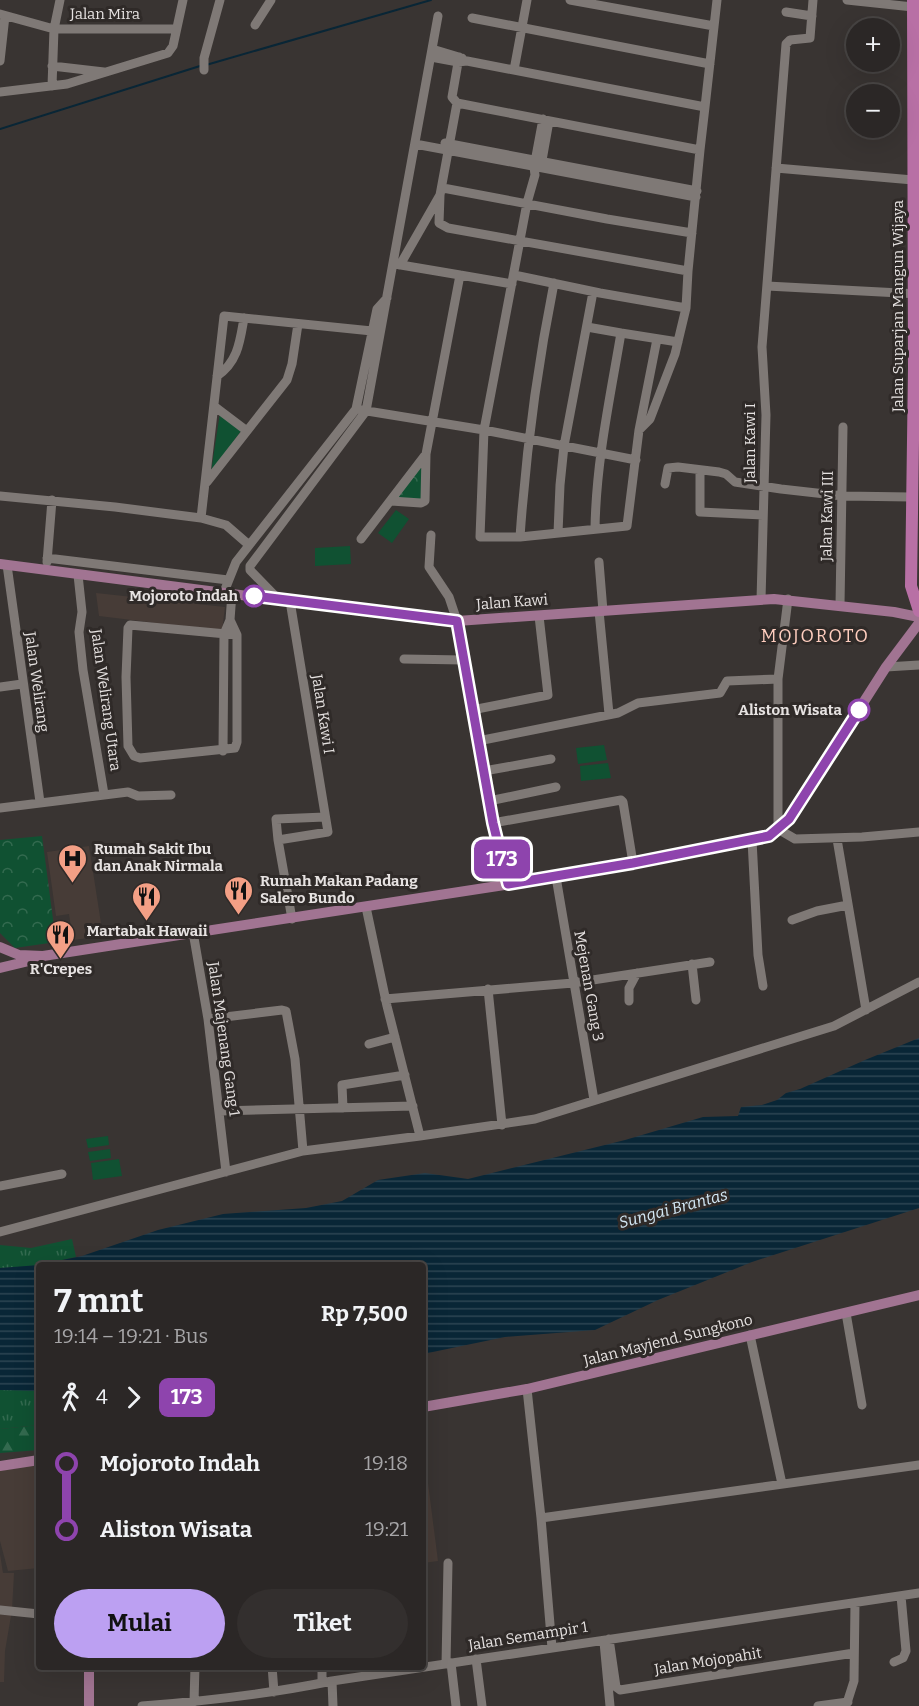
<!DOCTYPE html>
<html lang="id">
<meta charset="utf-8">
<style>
body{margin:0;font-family:Bitter,serif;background:#332f2e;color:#f1f3f6;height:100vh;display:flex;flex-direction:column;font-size:22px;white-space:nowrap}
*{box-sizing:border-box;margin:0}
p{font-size:20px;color:#a6a5a7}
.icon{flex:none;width:33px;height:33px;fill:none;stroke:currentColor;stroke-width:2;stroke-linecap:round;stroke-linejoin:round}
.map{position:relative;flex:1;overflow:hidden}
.details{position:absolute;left:36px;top:1262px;width:390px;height:408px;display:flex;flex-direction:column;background:#2b2726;border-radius:6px;box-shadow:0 6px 24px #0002,0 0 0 2px #474443}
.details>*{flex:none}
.badge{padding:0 12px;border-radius:9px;font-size:21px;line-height:39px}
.controls{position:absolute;left:846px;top:18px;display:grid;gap:12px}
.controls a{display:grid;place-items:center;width:54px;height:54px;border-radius:50%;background:#2b2726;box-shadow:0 6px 24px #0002,0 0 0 2px #474443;font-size:30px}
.map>.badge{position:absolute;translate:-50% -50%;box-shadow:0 0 0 3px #fff}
.legs{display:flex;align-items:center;gap:9px;height:66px;padding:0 18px;font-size:20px}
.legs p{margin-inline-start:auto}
.summary{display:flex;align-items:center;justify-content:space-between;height:102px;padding:0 18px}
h1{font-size:33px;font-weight:700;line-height:45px}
.button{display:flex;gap:12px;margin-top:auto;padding:12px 18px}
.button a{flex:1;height:69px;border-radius:36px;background:#bca0f2;color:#111;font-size:24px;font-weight:700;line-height:69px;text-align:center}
.button a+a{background:#332f2e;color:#f1f3f6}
ul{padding:0 18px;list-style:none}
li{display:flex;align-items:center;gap:21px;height:66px;font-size:22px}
li i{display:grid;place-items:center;width:9px;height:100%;margin:0 8px;background:currentColor}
li i::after{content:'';width:15px;height:15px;margin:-8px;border:4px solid;border-radius:50%;background:#2b2726}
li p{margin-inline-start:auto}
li:first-child i{background:linear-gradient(#0000 50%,currentColor 0)}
li:last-child i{background:linear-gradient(currentColor 50%,#0000 0)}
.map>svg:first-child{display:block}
.built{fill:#473c37}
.grass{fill:url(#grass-tufts)}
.forest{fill:url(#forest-firs)}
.park{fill:url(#park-crowns)}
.pitch{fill:#105132}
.water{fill:url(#water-rules)}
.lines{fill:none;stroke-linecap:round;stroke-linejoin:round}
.stream{stroke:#092636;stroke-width:2}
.minor{stroke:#7f7976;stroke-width:9}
.major{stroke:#a17492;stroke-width:10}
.highway{stroke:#b870a5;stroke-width:12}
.line-1-casing{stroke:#fff;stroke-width:14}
.line-1{stroke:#8e44ad;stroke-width:9}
.stop-1-dot{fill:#fff;stroke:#8e44ad;stroke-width:3}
.labels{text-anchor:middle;stroke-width:6;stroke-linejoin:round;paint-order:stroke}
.street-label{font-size:15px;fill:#e6e2e1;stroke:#2f2a28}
.stop-label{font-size:15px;font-weight:bold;fill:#e6e2e1;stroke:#2f2a28;text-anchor:end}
.poi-label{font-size:15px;font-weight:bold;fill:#e6e2e1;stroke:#2f2a28;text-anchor:start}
.water-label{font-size:16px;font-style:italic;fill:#d3e8f5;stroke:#2f2a28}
.quarter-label{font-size:18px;letter-spacing:1.5px;fill:#ffcebf;stroke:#2f2a28}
</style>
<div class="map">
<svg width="919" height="1706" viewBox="0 0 919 1706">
<defs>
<pattern id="grass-tufts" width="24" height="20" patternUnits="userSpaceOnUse" patternTransform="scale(1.5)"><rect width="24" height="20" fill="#105132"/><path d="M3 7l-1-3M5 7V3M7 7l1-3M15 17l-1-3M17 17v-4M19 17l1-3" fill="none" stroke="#336a4f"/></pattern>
<pattern id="forest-firs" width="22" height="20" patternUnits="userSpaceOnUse" patternTransform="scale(1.5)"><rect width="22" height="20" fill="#105132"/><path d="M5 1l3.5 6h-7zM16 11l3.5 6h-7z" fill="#336a4f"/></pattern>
<pattern id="park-crowns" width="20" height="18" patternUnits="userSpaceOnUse" patternTransform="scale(1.5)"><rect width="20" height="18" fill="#105132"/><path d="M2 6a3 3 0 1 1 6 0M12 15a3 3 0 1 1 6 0" fill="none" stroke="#336a4f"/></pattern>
<pattern id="water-rules" width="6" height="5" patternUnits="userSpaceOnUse" patternTransform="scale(1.5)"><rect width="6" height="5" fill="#092636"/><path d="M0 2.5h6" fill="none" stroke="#2d4553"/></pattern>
</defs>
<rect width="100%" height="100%" fill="#393432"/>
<path class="built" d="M 96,593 L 225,607 L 222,631 L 99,616 Z
M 89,846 L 103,936 L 73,940 L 69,914 L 56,916 L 47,852 Z
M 423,1444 L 438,1561 L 423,1563 Z
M 39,1464 L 39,1568 L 8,1571 L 0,1541 L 0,1471 Z
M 0,1554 L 3,1573 L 14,1573 L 12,1610 L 5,1651 L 4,1682 L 0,1682 Z"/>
<path class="grass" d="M 72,1239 L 76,1257 L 31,1267 L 0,1268 L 0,1245 L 31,1248 Z
M 0,1390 L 39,1390 L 39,1425 L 0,1429 Z"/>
<path class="forest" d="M 39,1425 L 39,1450 L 0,1453 L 0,1429 Z"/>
<path class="park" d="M 423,462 L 421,500 L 396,499 Z
M 42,836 L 56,942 L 15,948 L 0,933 L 0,840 Z"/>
<path class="pitch" d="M 220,413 L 241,431 L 211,472 Z
M 396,510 L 409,519 L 392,543 L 378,533 Z
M 350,546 L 351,564 L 315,566 L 315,548 Z
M 604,745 L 607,760 L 578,764 L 576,748 Z
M 608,763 L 611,778 L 581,781 L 580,766 Z
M 108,1136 L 109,1145 L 88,1148 L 86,1139 Z
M 110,1149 L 111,1158 L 90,1161 L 88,1152 Z
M 119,1159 L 122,1176 L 93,1180 L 91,1163 Z"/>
<path class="water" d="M 919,1038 L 919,1208 L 752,1262 L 658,1300 L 595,1330 L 505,1337 L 423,1354 L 423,1264 L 42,1264 L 82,1256 L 158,1230 L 223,1214 L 306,1208 L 342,1201 L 378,1180 L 425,1173 L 468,1179 L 625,1140 L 703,1117 L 738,1116 L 741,1107 L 762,1105 L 777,1100 L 786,1093 L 800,1089 L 865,1060 Z
M 39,1265 L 39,1391 L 0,1390 L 0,1268 Z"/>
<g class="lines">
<path class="stream" d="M 206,65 L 431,0
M 0,129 L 200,66"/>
<path class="minor" d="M 570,0 L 714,26
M 847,0 L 913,7
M 786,12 L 812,16
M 0,14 L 54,29 L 175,29
M 472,18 L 710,64
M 255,25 L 271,0
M 432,49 L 462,58
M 431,57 L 458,62 L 467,61 L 705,107 L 717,0
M 0,61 L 5,16
M 52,66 L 104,72
M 204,70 L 204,58 L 220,0
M 514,70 L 527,0
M 52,86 L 54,29 L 60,0
M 0,92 L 67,84 L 168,53 L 173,46 L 183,0
M 457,103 L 452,97 L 459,57
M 543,119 L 534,167 L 535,175 L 527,203 L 484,430 L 480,537 L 520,537 L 627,526 L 639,430 L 657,339
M 445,143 L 697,191
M 415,144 L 696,197
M 700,150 L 705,107
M 541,166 L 549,121
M 776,168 L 913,180
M 443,188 L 607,219 L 692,233
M 440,195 L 439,223 L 448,228 L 688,271
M 400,265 L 440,195 L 457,103 L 700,150 L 688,271 L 686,308 L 675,354 L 650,419 L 639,430
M 460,275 L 512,284
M 514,275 L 600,293 L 686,308
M 767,286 L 919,294
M 587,327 L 621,333
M 217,376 C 238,362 240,341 244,318
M 214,406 L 247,431
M 361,410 L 484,430 L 636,460
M 700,470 L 700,512 L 763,515
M 207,482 L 287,380 L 292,364 L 298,324
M 665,484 L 668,468 L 678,467 L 719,472 L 726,474 L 735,482 L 781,489 L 843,496 L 911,497
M 0,496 L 115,507 L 201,518 L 224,316 L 372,331
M 391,501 L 421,503 L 425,501 L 426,454 L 460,275 L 395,264
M 201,518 L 226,525 L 249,545
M 595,529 C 596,462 610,398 621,333 L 678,342
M 558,533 L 560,485 L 564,446 L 593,292
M 431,535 L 429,567 L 449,597 L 457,621 L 493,823 L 508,884
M 520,537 C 526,451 537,368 554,283
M 361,539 L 426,454
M 47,558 L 228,580
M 47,562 L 52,500
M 599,562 L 603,611
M 7,565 L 40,802
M 78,575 L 82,612 L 79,632 L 83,670 L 104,794
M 224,592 L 236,562 L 356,409 L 377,309 L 387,298
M 278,599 L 250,570 L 250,566 L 366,411 L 438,16
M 788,599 L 778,679 L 778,829 L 795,839 L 862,837 L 919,832
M 761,600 L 766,415 L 762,347 L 786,44 L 790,40 L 810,38 L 813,0
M 290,601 L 328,832 L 278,840 L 292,919
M 840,605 L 843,427
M 599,611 L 609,714
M 230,620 L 237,635 L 237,742 L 235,748 L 140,758 L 134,756 L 128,746 L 126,677 L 128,628 L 130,625 L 237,635
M 404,659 L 464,660
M 886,667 L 919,665
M 0,687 L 22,684
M 472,710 L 548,695 L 539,616
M 478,741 L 618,713 L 638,703 L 720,693 L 727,681 L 778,679
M 223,751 L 224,634 L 230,620 L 232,593
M 484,771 L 551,759
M 489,801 L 556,787
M 0,808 L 128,792 L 138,796 L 171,795
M 493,823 L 621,800 L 623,802 L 633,863
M 837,839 L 866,1010
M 278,840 L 276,819 L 325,817
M 752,840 L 758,955 L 763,986
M 556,877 L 594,1100
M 366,907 L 387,1006 L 420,1136
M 792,920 L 817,911 L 848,905
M 193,932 L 208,1019 L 226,1172
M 692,964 L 696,1000
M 488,989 L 502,1125
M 385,999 L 573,983 L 710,962
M 629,1001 L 629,988 L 637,973
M 208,1019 L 282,1010 L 286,1011 L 295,1059 L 303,1151
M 369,1044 L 395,1037
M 343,1108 L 342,1085 L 405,1075
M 220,1111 L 413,1106
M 0,1186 L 62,1174
M 0,1232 L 303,1151 L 420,1136 L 535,1119 L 834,1026 L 919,982
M 846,1313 L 862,1405
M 750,1335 L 782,1484
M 527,1389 L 541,1518 L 919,1465
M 541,1518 L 552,1648
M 0,1610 L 39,1614
M 609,1639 L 616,1687 L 620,1690 L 854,1653
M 604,1642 L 610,1706
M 476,1659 L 482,1706
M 894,1662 L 903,1658 L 906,1651 L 901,1596
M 451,1663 L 456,1706
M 446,1664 L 448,1563
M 272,1666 L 274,1692
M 332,1681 L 333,1706
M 322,1683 L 322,1666
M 194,1702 L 195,1666
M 142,1706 C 206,1701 269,1694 332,1681 L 919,1593
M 818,1706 L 848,1702
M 846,1706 L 854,1681 L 855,1603"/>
<path class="major" d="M 0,564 L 443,621 L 457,621 L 774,599 L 894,612 L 919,617
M 0,947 L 19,955 L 43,956
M 0,968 L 29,961 L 43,956 L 556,877 L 769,836 L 789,819 L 886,667 L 919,623
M 423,1407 L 527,1389 L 919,1295
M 0,1466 L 39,1460
M 89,1666 L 89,1706"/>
<path class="highway" d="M 913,0 L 914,368 L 911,586 L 919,611"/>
</g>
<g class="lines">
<defs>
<path id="line-1" d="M 254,596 L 457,621 L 493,823 L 508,884 L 633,863 L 769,836 L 789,819 L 859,710"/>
</defs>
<use href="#line-1" class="line-1-casing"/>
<use href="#line-1" class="line-1"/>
</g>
<defs>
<symbol id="hospital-pin" viewBox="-11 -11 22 30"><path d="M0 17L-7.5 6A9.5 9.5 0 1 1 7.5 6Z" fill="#f39f85" stroke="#2f2a28"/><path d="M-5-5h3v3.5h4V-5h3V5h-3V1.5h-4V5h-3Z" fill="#111"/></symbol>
<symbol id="restaurant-pin" viewBox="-11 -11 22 30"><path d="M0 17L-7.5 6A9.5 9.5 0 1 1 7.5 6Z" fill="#f39f85" stroke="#2f2a28"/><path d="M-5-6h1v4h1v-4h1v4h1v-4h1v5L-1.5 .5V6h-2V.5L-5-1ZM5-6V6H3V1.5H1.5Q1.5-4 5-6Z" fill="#111"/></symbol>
</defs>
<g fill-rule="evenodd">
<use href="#hospital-pin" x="56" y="842" width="33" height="45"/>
<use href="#restaurant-pin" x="222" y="874" width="33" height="45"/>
<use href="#restaurant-pin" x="130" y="880" width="33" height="45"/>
<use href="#restaurant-pin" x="44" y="918" width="33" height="45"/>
</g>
<g class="stop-1-dot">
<circle cx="254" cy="596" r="10"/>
<circle cx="859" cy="710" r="10"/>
</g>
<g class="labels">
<g class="street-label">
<text x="105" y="19">Jalan Mira</text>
<text transform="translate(898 306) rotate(-90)" y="5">Jalan Suparjan Mangun Wijaya</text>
<text transform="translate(750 443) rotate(-90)" y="5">Jalan Kawi I</text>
<text transform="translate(827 516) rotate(-89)" y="5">Jalan Kawi III</text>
<text transform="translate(512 602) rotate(-4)" y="5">Jalan Kawi</text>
<text transform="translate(37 682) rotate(82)" y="5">Jalan Welirang</text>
<text transform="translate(106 700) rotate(82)" y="5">Jalan Welirang Utara</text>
<text transform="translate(323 714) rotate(81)" y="5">Jalan Kawi I</text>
<text transform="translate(589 986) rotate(80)" y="5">Mejenan Gang 3</text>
<text transform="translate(224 1039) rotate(82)" y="5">Jalan Majenang Gang 1</text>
<text transform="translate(668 1340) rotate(-14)" y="5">Jalan Mayjend. Sungkono</text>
<text transform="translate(528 1636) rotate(-9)" y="5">Jalan Semampir 1</text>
<text transform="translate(708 1661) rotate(-9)" y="5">Jalan Mojopahit</text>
</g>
<g class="stop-label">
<text x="238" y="601">Mojoroto Indah</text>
<text x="842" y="715">Aliston Wisata</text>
</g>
<g class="poi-label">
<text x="94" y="854">Rumah Sakit Ibu<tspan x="94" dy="17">dan Anak Nirmala</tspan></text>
<text x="260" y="886">Rumah Makan Padang<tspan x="260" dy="17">Salero Bundo</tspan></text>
<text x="147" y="936" text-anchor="middle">Martabak Hawaii</text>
<text x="61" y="974" text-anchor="middle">R'Crepes</text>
</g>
<g class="water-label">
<text transform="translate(673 1208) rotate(-15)" y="6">Sungai Brantas</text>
</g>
<g class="quarter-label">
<text x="815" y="642">MOJOROTO</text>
</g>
</g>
</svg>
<div class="controls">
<a>+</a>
<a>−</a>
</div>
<b class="badge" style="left:502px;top:859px;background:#8e44ad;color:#fff">173</b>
<section class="details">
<div class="summary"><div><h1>7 mnt</h1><p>19:14 – 19:21 · Bus</p></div><b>Rp 7,500</b></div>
<div class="legs"><svg class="icon" aria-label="walk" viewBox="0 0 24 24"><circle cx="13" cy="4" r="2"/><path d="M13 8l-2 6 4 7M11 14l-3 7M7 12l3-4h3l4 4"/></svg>4<svg class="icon" aria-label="forward" viewBox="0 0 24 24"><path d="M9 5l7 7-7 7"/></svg><b class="badge" style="background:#8e44ad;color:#fff">173</b></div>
<ul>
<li><i style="color:#8e44ad"></i><b>Mojoroto Indah</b><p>19:18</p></li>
<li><i style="color:#8e44ad"></i><b>Aliston Wisata</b><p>19:21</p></li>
</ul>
<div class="button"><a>Mulai</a><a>Tiket</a></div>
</section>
</div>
